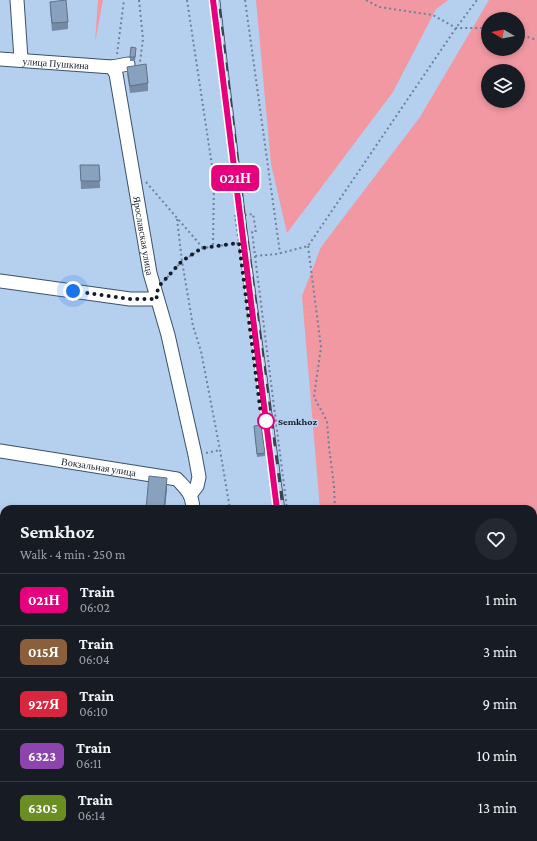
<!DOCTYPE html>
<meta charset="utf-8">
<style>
body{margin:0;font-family:"Crimson Pro",serif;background:#242831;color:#f1f3f6;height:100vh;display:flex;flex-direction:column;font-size:15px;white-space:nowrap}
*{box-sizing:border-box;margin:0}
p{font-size:13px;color:#9ea1a6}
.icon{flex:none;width:22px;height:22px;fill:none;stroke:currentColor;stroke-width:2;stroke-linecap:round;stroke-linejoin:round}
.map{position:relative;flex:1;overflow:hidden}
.sheet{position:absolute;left:0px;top:505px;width:537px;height:336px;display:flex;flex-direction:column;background:#171b24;border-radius:12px 12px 0 0;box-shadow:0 2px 6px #0003}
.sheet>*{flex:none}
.badge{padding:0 8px;border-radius:6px;font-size:14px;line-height:26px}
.needle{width:26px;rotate:280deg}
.buttons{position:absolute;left:481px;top:12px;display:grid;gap:8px}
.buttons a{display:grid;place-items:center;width:44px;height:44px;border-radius:50%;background:#171b24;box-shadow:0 2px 6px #0003;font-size:20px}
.you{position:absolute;width:20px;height:20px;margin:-10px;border:3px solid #fff;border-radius:50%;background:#1a73e8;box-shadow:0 0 0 6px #1a73e833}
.map>.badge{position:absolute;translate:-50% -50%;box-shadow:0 0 0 2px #fff}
.round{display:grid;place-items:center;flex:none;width:42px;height:42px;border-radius:21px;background:#242831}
.overview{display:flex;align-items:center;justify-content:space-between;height:68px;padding:0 20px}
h1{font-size:19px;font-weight:700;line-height:30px}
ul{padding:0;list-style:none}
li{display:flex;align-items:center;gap:12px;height:52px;padding:0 20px;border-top:1px solid #363941}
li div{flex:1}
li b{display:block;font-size:15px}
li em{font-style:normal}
li .badge{min-width:44px;font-weight:700;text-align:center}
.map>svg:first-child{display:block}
.green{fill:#f298a2;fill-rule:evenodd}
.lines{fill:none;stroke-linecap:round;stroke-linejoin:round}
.minor-casing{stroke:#3b516b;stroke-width:15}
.path{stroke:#6e8198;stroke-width:2;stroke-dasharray:2 3;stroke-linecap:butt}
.minor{stroke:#fff;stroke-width:13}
.rail-casing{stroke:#364453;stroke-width:4.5}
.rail{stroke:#b5cfee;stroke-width:3;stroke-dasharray:9;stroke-linecap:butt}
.wall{fill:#758aa3}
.shaded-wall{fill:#5f7185}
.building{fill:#88a1be;stroke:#5f7185}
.line-casing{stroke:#fff;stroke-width:9}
.line{stroke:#e6007e;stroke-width:6}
.walk{stroke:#131d28;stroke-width:4;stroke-dasharray:0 7.2}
.stop-dot{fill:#fff;stroke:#e6007e;stroke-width:2}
.labels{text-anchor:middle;stroke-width:3.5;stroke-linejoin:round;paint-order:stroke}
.street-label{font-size:10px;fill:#131d28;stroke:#b5cfee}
.stop-label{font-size:10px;font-weight:bold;fill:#131d28;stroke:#b5cfee;text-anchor:start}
</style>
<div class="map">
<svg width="537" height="841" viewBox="0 0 537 841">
<rect width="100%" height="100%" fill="#b5cfee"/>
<path class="green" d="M 98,0 L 103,0 L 95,42 Z
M 256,0 L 448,0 L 436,9 L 393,92 L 287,233 L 271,164 Z
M 489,0 L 537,0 L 537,841 L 384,841 L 383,837 L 533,837 L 533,509 L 320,509 L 302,296 L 321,247 L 420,117 ZM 488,19 L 518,19 L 518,49 L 488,49 ZM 488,71 L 518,71 L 518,101 L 488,101 Z"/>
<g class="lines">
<defs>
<g id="minor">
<path d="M 17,0 L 21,59"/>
<path id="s1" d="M 0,59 L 112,67 L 128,64"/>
<path id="s2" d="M 112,67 L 116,74 L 150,273 L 168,335 L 195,455 L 199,477 L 197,486 L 190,495"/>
<path d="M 0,281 L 130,299 L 157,299"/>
<path id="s3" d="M 0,451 L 177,479 C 187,490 192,493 193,509"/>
<path d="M 0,689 L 4,686"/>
<path d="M 214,837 L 216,841"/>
<path d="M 101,841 L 105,839"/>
</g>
</defs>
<use href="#minor" class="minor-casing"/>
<path class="path" d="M 139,0 L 143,39 L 140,62
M 187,0 L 214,179 L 213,246
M 245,0 L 280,253
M 366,0 L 379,7 L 433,15 L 456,28 L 488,28
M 518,34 L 537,40
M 117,54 L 124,0
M 146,182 L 203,248
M 177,219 L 182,261 L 193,326 L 201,351 L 220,450 L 230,509
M 239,243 L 274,509
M 308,246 L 321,347 L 314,397 L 327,421 L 329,447 L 334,486 L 335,509
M 255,256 L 287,509
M 164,281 L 182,261 L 203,248 L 239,243 L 235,216 L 253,214 L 256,231 L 252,231 L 255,256 L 277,254 L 308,246 L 456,28 L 477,0
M 206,453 L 220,450
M 0,837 L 4,835
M 293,837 L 294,841"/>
<use href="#minor" class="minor"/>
<defs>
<path id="rail" d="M 218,0 L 245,228 L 283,509
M 332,837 L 333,841
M 339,837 L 340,841"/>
</defs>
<use href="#rail" class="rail-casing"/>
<use href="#rail" class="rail"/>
</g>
<path class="wall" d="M 50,2 L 68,22 L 68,29 L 52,31 L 50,9 Z
M 136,52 L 135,61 L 130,61 L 130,57 Z
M 127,67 L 148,83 L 148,91 L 130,93 L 127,74 Z
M 80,165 L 99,165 L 100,188 L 81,189 Z
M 254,426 L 265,453 L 265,456 L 257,457 Z"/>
<path class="shaded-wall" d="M 167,478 L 167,489 L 165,509 L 164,509 Z"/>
<path class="building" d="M 66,0 L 68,22 L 52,23 L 50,2 Z
M 131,47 L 136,48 L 135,57 L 130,57 Z
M 146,64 L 148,83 L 130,86 L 127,67 Z
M 80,165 L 99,165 L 100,181 L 81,181 Z
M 261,425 L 265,453 L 257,454 L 254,426 Z
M 149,476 L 167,478 L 164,509 L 146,509 Z"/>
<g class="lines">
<defs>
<path id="line" d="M 213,0 L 277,509"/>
</defs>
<use href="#line" class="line-casing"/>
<use href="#line" class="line"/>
<path class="walk" d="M 73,291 L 130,299 L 157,299 L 156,294 L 160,285 L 182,261 L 202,248 L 239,243 L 261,415 L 266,421"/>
</g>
<circle class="stop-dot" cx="266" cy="421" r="8"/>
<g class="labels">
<g class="street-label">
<text dy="4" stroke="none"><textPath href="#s1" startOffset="56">улица Пушкина</textPath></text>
<text dy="4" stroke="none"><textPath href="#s2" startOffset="172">Ярославская улица</textPath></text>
<text dy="4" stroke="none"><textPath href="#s3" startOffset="100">Вокзальная улица</textPath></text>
</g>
<g class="stop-label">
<text x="278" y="425">Semkhoz</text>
</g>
</g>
</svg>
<div class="buttons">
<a><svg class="needle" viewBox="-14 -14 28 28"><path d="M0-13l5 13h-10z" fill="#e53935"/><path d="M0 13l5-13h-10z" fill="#9ea1a6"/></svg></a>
<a><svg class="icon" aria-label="layers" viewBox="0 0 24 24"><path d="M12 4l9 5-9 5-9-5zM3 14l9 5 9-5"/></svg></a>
</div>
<div class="you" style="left:73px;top:291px"></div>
<b class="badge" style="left:235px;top:178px;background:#e6007e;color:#fff">021Н</b>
<section class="sheet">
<div class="overview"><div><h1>Semkhoz</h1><p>Walk · 4 min · 250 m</p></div><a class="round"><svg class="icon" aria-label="heart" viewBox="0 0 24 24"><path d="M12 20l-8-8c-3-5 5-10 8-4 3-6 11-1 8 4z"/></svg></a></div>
<ul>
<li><span class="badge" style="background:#e6007e;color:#fff">021Н</span><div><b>Train</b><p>06:02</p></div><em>1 min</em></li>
<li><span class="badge" style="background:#8b5e3c;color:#fff">015Я</span><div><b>Train</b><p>06:04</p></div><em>3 min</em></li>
<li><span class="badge" style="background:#d7263d;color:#fff">927Я</span><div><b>Train</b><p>06:10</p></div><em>9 min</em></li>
<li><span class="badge" style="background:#8e44ad;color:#fff">6323</span><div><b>Train</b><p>06:11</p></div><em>10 min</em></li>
<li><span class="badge" style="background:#6b8e23;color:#fff">6305</span><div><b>Train</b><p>06:14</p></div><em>13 min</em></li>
</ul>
</section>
</div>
